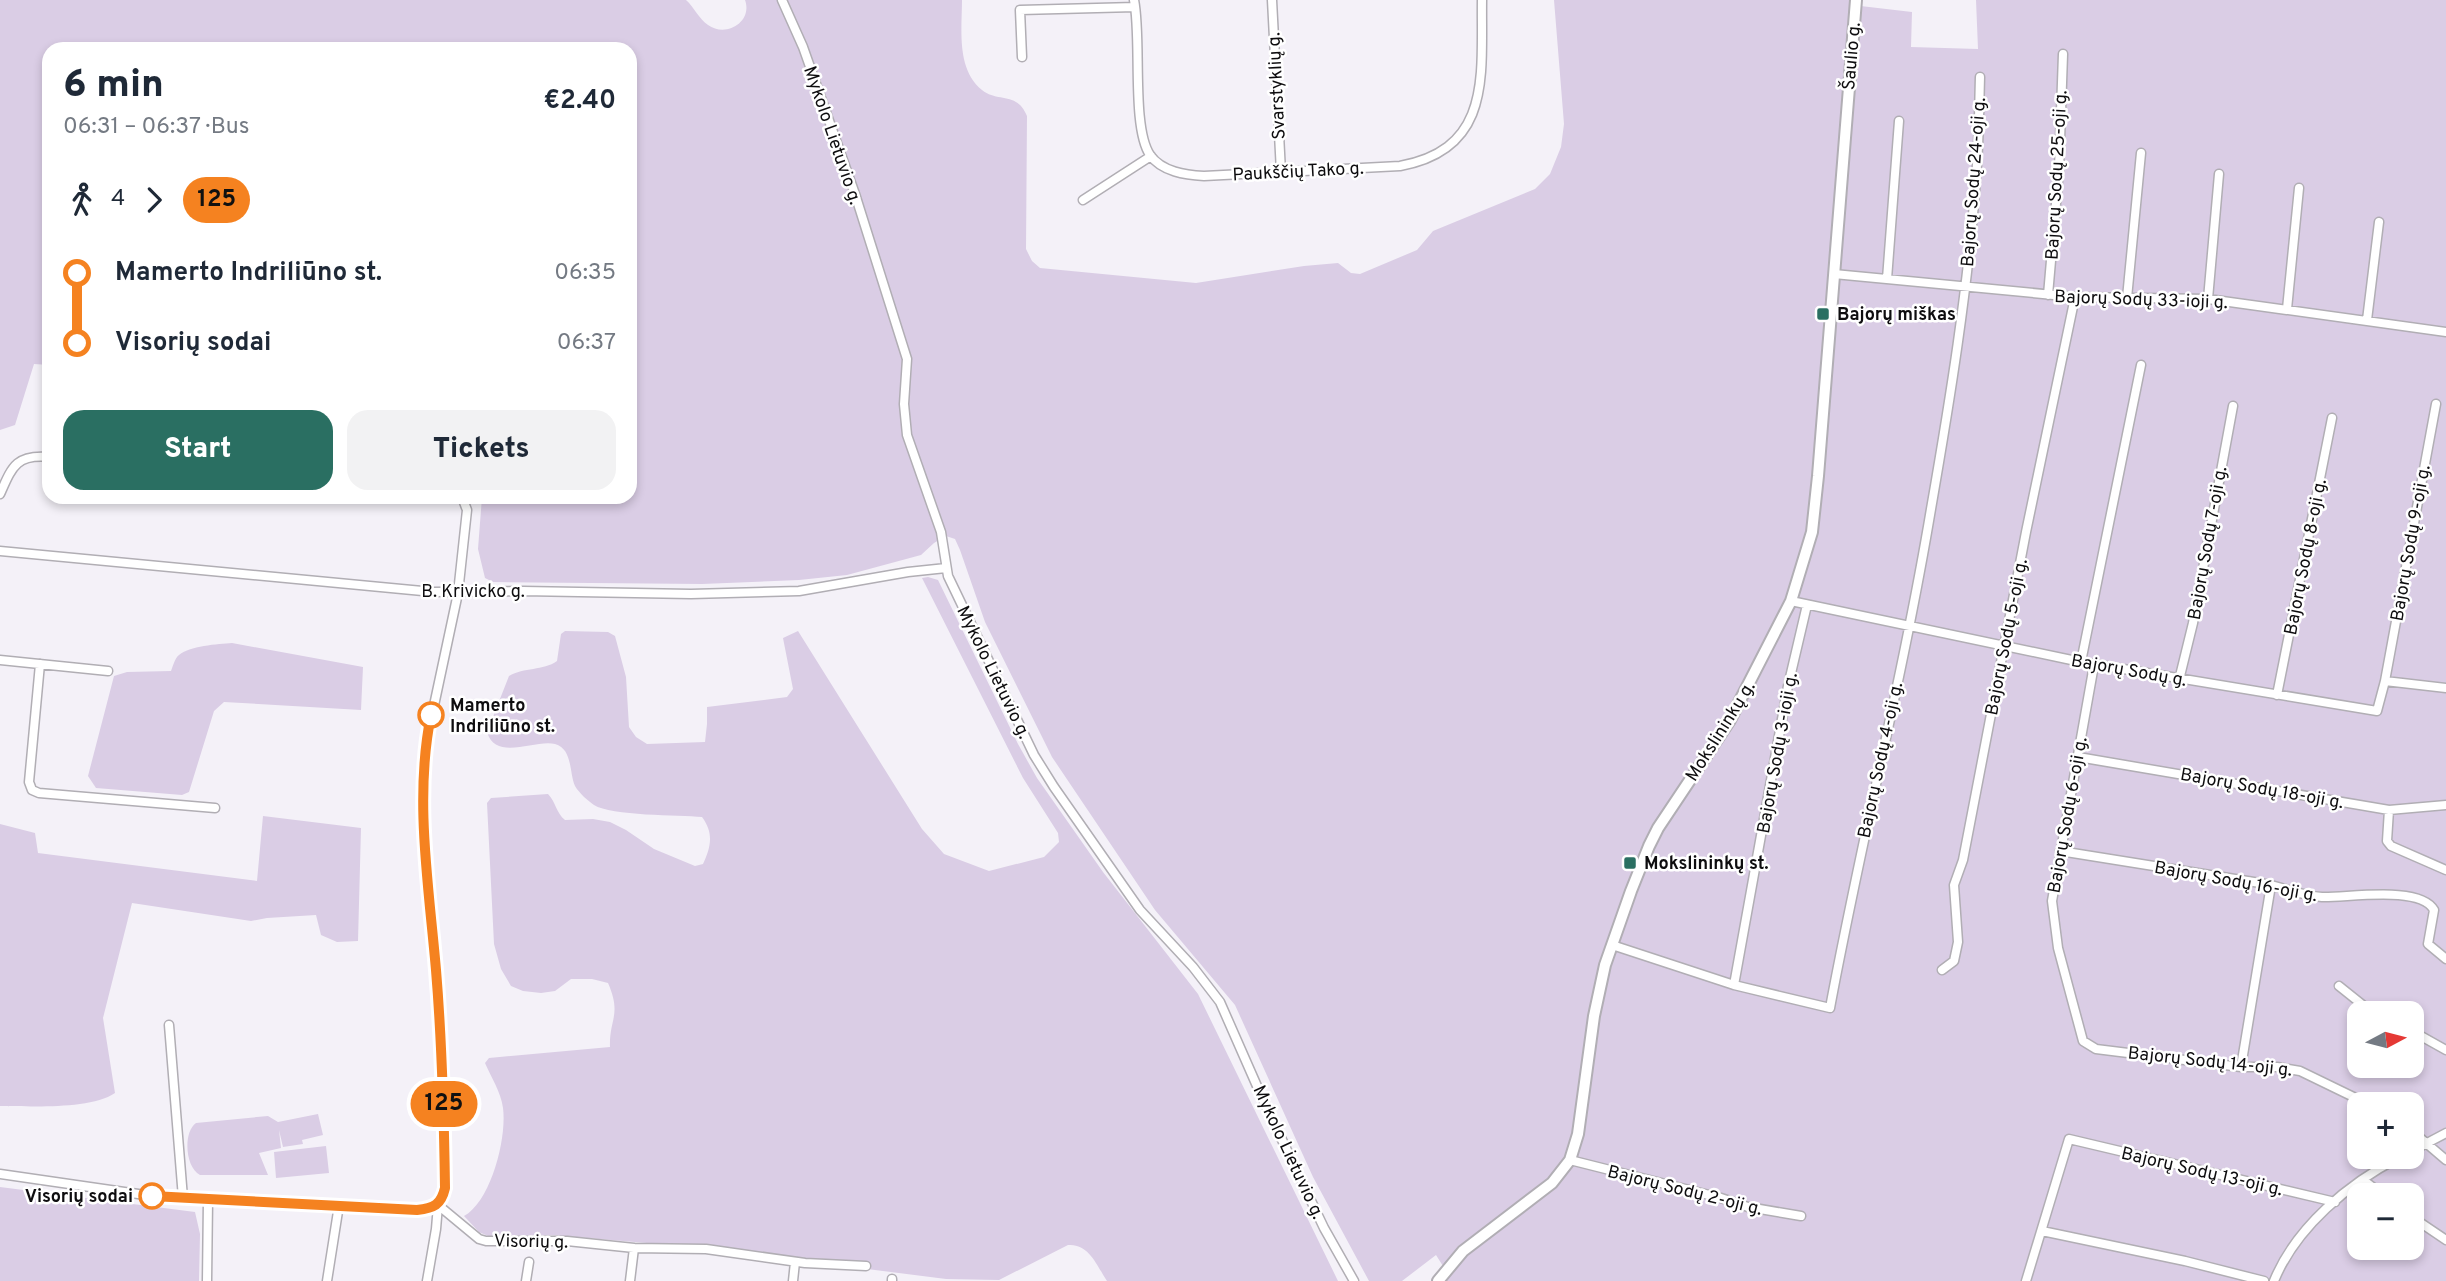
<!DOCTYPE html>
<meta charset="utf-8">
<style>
body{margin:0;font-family:Overpass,sans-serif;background:#f2f2f3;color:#1f2937;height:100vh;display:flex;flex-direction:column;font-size:26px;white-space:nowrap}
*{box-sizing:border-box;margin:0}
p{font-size:23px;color:#747a83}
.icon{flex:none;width:38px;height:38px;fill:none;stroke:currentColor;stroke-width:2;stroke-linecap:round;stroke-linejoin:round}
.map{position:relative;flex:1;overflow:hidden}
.sheet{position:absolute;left:42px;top:42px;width:595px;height:462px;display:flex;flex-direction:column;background:#fff;border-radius:21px;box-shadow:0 4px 10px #0003}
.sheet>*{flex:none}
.badge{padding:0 14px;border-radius:23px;font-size:24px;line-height:46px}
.needle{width:46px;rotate:83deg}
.controls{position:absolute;left:2347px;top:1001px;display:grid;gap:14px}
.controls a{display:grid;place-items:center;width:77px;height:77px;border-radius:14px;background:#fff;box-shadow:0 4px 10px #0003;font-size:35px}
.map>.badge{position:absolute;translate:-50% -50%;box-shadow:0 0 0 4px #fff}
.legs{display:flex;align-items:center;gap:10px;height:77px;padding:0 21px;font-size:23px}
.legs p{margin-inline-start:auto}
.head{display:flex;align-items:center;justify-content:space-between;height:119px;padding:0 21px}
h1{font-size:38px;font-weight:800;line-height:52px}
.action{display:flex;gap:14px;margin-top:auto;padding:14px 21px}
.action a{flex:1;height:80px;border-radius:21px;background:#2a6f62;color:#fff;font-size:28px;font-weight:800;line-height:80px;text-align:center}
.action a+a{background:#f2f2f3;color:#1f2937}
ul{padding:0 21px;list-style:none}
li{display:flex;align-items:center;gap:24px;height:70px;font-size:26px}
li i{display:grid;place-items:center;width:10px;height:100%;margin:0 9px;background:currentColor}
li i::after{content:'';width:18px;height:18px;margin:-9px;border:5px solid;border-radius:50%;background:#fff}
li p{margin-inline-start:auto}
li:first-child i{background:linear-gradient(#0000 50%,currentColor 0)}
li:last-child i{background:linear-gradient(currentColor 50%,#0000 0)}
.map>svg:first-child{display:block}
.green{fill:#dacde5;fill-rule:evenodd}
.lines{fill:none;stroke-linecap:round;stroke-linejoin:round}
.street-casing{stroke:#b1aeb4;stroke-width:11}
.secondary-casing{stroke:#b1aeb4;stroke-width:14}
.street{stroke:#fff;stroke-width:8}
.secondary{stroke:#fff;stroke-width:10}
.line-1-casing{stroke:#fff;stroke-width:16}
.line-1{stroke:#f58220;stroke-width:10}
.poi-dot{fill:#2a6f62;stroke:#fff;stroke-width:2.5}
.stop-1-dot{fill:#fff;stroke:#f58220;stroke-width:3.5}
.labels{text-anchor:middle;stroke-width:5;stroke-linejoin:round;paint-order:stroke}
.street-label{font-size:18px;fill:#0e0d0f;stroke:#fff}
.poi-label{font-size:18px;font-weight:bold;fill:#0e0d0f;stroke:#fff;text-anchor:start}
.stop-label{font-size:18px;font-weight:bold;fill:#0e0d0f;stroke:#fff;text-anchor:start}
</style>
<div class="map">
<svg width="2446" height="1281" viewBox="0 0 2446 1281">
<rect width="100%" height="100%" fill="#f4f1f8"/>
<path class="green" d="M 0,0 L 686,0 C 694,7 699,19 708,25 C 726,38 753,22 745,0 L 962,0 C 962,29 956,69 982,90 C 998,103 1017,91 1027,116 L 1026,249 L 1032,261 L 1040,268 L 1196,283 L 1304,266 L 1338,263 L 1351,273 L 1360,274 L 1417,250 L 1433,231 L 1535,189 L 1550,174 L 1561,147 L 1564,124 L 1554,0 L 1852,0 L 1852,5 L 1912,12 L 1911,47 L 1978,49 L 1976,0 L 2446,0 L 2446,1281 L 1444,1281 L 1448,1274 L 1436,1255 L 1402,1281 L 1369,1281 L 1313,1177 L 1235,1005 L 1155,910 L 1052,757 L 985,622 L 960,550 L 955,539 L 946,536 L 934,543 L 921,555 L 847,575 L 799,580 L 702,584 L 493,582 L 485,578 L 478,549 L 482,497 L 630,497 L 630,49 L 49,49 L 49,365 L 34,364 L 15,425 L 0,430 ZM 2359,1013 L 2412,1013 L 2412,1066 L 2359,1066 ZM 2359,1104 L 2412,1104 L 2412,1157 L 2359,1157 ZM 2359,1195 L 2412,1195 L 2412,1248 L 2359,1248 Z
M 928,577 L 938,580 L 1018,744 L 1037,778 L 1103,872 L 1198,994 L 1338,1281 L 1107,1281 C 1097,1266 1089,1243 1068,1245 L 999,1280 L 946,1279 L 694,1247 L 552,1235 L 488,1236 L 479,1232 L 464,1216 C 491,1201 507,1138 503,1108 C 501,1092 491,1077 485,1063 L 489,1058 L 610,1047 C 609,1019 622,1015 608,983 L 592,979 L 571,979 L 555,991 L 541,993 L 523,991 L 511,986 L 501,969 L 494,944 L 487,803 L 491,798 L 548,794 C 556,802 556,813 565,820 L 593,819 L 610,822 L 626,830 L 654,849 L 695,866 L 703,864 C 711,847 714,833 702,817 C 679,815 611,816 594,805 C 588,801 579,793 575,786 C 569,773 573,749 555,744 C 535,739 496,762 487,732 L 509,676 C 524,667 543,671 557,661 L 561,634 L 565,631 L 608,632 L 615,636 L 626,677 L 629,727 L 636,737 L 647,744 L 705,742 L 707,724 L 707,707 L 787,697 L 793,689 L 783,638 L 798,631 L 922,829 L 944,854 L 989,871 L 1044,857 L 1059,842 L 1058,833 L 1023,778 L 922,578 Z
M 232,643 L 363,667 L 361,710 L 224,702 L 214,711 L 189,792 L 182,795 L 96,788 L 88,776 L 114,676 L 127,672 L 171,671 C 173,666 175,658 179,655 C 189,646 218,644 232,643 Z
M 263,816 L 361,828 L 358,941 L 337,942 L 321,935 L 316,915 L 267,918 L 251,921 L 132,903 L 103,1018 L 115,1093 C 90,1110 30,1106 0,1106 L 0,824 L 35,833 L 38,853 L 257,881 Z
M 318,1114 L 323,1135 L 302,1140 L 303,1144 L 283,1147 L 279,1130 L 281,1148 L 259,1153 L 268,1175 L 200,1175 C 185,1167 183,1132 196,1123 L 268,1116 L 278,1122 Z
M 326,1146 L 329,1173 L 276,1178 L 274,1152 Z
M 0,1187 L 195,1212 L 200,1234 L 199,1281 L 0,1281 Z"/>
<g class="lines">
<defs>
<path id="street" d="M 782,0 L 803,47 L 855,194 L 907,359 L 904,404 L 907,435 L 941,532 L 948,576 L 1034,755 L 1054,787 L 1140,910 L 1193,967 L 1220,1002 L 1264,1102 L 1324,1228 L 1354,1281
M 1134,0 C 1142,38 1131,127 1150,155 C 1162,172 1186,175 1204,176 L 1400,166 C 1493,149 1481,74 1482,0
M 1272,0 L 1281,172
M 1022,57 L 1020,10 L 1135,7
M 1083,200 L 1151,156
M 1834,274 L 2075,297 L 2208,299 L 2446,332
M 1887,279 L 1899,121
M 2048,295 L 2059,169 L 2063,54
M 2127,298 L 2141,153
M 2208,299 L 2219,174
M 2287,309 L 2299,188
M 2367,320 L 2379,222
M 0,494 C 12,467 16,454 49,457
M 0,551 L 433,592 L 523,591 L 691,594 L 799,591 L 908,572 L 946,568
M 1791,601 L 2081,662 L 2377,711 L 2385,681 L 2446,688
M 0,660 L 108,671
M 2081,662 L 2141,365
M 40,664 L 29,782 L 32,790 L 39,793 L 215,808
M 2094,665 L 2052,901 L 2058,948 L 2083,1041 L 2096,1049 L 2241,1067 L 2277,1067 L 2300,1071 L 2368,1104
M 2179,680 L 2193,623 L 2233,406
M 2385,681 L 2436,404
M 2277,695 L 2332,418
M 2078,757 L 2389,810 L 2446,805
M 2389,810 L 2387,841 L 2391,846 L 2446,870
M 2060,851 C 2127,862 2193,872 2260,883 C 2281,886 2301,896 2322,897 C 2347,898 2420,885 2434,910 L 2428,944 L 2446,959
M 1612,945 L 1734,985 L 1830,1008 C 1861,841 1903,676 1931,509 C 1950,400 1968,289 1976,178 C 1979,145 1979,111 1980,77
M 1942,970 L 1954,961 L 1958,942 L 1954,885 L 1963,860 L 2026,532 L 2075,297
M 1734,985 L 1788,686 L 1807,605
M 2339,986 L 2364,1006 L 2378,1013
M 169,1025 L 183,1198
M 2412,1031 L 2446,1050
M 2241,1067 L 2271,885
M 2412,1131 L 2446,1160
M 2412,1151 L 2446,1133
M 1570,1160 L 1721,1198 L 1748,1207 L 1801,1216
M 0,1174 L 152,1196 L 183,1198 L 417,1210 L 438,1205
M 2363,1180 L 2383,1195
M 438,1205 L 479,1239 L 486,1241 L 567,1241 L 634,1248 L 706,1249 L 805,1263 L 866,1266
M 2412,1217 L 2446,1240
M 2042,1231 L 2185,1261 L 2264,1281
M 207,1281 L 208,1200
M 327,1281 L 339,1205
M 427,1281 L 436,1229 L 438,1205 L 443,1198 L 445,1188 L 443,1060 L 424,824 L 426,743 L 458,593 L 467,510 L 462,497
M 526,1281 L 529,1262
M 630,1281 L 634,1248
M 793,1281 L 795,1262
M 892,1281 L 892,1279
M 2026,1281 L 2069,1139 L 2335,1202
M 2274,1281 C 2296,1227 2349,1183 2400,1157"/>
<path id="secondary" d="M 1438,1281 L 1463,1251 L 1552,1183 L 1570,1160 L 1578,1134 L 1594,1016 L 1605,965 L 1631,891 L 1649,846 L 1658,828 L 1730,720 L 1791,601 L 1812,532 L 1818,476 L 1856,0"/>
</defs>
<use href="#street" class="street-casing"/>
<use href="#secondary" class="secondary-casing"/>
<use href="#street" class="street"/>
<use href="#secondary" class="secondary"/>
</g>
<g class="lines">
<defs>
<path id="line-1" d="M 152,1196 L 417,1210 C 434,1208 441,1205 445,1188 C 444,1115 442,1042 436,970 C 429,887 414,798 431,715"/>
</defs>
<use href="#line-1" class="line-1-casing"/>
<use href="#line-1" class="line-1"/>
</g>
<g class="poi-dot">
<rect x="1816" y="307" width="14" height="14" rx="3.5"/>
<rect x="1623" y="856" width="14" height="14" rx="3.5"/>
</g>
<g class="stop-1-dot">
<circle cx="431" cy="715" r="12"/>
<circle cx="152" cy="1196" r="12"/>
</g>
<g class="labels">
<g class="street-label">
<text transform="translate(1851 56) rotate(-85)" y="6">Šaulio g.</text>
<text transform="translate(1276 86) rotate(-93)" y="6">Svarstyklių g.</text>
<text transform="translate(833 135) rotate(71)" y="6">Mykolo Lietuvio g.</text>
<text transform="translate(1298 171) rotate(-3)" y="6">Paukščių Tako g.</text>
<text transform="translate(2056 175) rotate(-87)" y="6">Bajorų Sodų 25-oji g.</text>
<text transform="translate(1973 182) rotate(-86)" y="6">Bajorų Sodų 24-oji g.</text>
<text transform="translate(2141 299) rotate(2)" y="6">Bajorų Sodų 33-ioji g.</text>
<text transform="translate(2207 543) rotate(-80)" y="6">Bajorų Sodų 7-oji g.</text>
<text transform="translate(2410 543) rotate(-80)" y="6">Bajorų Sodų 9-oji g.</text>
<text transform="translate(2305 557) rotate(-79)" y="6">Bajorų Sodų 8-oji g.</text>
<text x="473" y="597">B. Krivicko g.</text>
<text transform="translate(2006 637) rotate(-79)" y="6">Bajorų Sodų 5-oji g.</text>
<text transform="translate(2129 670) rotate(10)" y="6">Bajorų Sodų g.</text>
<text transform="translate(994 672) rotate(64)" y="6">Mykolo Lietuvio g.</text>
<text transform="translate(1720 731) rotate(-58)" y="6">Mokslininkų g.</text>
<text transform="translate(1777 753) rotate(-80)" y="6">Bajorų Sodų 3-ioji g.</text>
<text transform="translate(1880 760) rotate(-78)" y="6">Bajorų Sodų 4-oji g.</text>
<text transform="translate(2262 788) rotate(10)" y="6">Bajorų Sodų 18-oji g.</text>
<text transform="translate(2067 815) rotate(-80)" y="6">Bajorų Sodų 6-oji g.</text>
<text transform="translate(2236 881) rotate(10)" y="6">Bajorų Sodų 16-oji g.</text>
<text transform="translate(2210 1061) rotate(6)" y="6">Bajorų Sodų 14-oji g.</text>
<text transform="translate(1289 1152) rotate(65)" y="6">Mykolo Lietuvio g.</text>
<text transform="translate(2202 1171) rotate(13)" y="6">Bajorų Sodų 13-oji g.</text>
<text transform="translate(1685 1190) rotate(14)" y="6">Bajorų Sodų 2-oji g.</text>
<text transform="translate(531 1241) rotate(1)" y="6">Visorių g.</text>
</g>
<g class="poi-label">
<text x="1837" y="320">Bajorų miškas</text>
<text x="1644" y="869">Mokslininkų st.</text>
</g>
<g class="stop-label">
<text x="450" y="711">Mamerto<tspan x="450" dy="21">Indriliūno st.</tspan></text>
<text x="133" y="1202" text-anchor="end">Visorių sodai</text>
</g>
</g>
</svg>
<div class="controls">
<a><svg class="needle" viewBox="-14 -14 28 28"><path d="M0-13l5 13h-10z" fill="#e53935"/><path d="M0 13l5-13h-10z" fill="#747a83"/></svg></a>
<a>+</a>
<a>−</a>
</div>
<b class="badge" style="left:444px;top:1104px;background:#f58220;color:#111">125</b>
<section class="sheet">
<div class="head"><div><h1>6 min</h1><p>06:31 – 06:37 · Bus</p></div><b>€2.40</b></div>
<div class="legs"><svg class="icon" aria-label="walk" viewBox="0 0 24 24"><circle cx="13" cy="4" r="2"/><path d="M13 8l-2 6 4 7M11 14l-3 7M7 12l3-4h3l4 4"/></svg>4<svg class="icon" aria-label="forward" viewBox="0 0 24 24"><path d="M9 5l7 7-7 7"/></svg><b class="badge" style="background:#f58220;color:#111">125</b></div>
<ul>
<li><i style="color:#f58220"></i><b>Mamerto Indriliūno st.</b><p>06:35</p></li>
<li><i style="color:#f58220"></i><b>Visorių sodai</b><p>06:37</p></li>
</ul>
<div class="action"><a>Start</a><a>Tickets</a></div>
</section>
</div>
